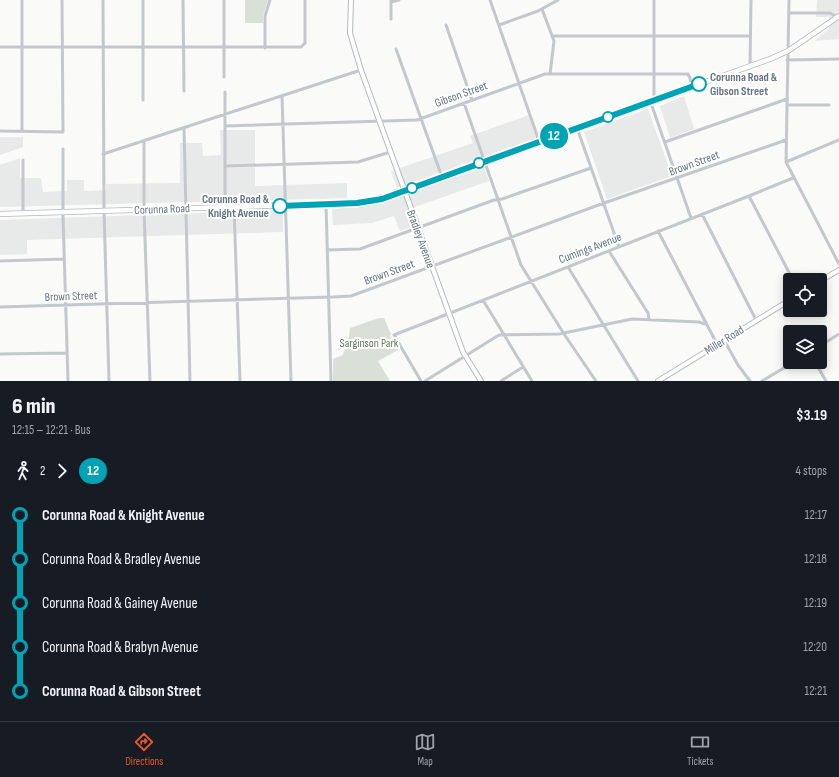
<!DOCTYPE html>
<meta charset="utf-8">
<style>
body{margin:0;font-family:"Sofia Sans Condensed",sans-serif;background:#20242c;color:#f1f3f6;height:100vh;display:flex;flex-direction:column;font-size:15px;white-space:nowrap}
*{box-sizing:border-box;margin:0}
p{font-size:13px;color:#9ea1a6}
.icon{flex:none;width:22px;height:22px;fill:none;stroke:currentColor;stroke-width:2;stroke-linecap:round;stroke-linejoin:round}
.map{position:relative;height:381px;overflow:hidden}
.side{display:flex;flex-direction:column;background:#171b24;flex:1}
.side>*{flex:none}
.badge{padding:0 8px;border-radius:13px;font-size:14px;line-height:26px}
.tools{position:absolute;left:783px;top:273px;display:grid;gap:8px}
.tools a{display:grid;place-items:center;width:44px;height:44px;border-radius:4px;background:#171b24;box-shadow:0 2px 10px #0003;font-size:20px}
.map>.badge{position:absolute;translate:-50% -50%;box-shadow:0 0 0 2px #fff}
.legs{display:flex;align-items:center;gap:6px;height:44px;padding:0 12px;font-size:13px}
.legs p{margin-inline-start:auto}
.headline{display:flex;align-items:center;justify-content:space-between;height:68px;padding:0 12px}
h1{font-size:22px;font-weight:800;line-height:30px}
ul{padding:0 12px;list-style:none}
li{display:flex;align-items:center;gap:14px;height:44px;font-size:15px}
li i{display:grid;place-items:center;width:6px;height:100%;margin:0 5px;background:currentColor}
li i::after{content:'';width:10px;height:10px;margin:-5px;border:3px solid;border-radius:50%;background:#171b24}
li p{margin-inline-start:auto}
li:first-child i{background:linear-gradient(#0000 50%,currentColor 0)}
li:last-child i{background:linear-gradient(currentColor 50%,#0000 0)}
.menu{display:flex;justify-content:space-around;align-items:center;height:56px;border-top:1px solid #363941;background:#171b24;font-size:11px;color:#9ea1a6}
.menu a{display:grid;justify-items:center;gap:2px}
.menu .current{color:#e4572e}
.map>svg:first-child{display:block}
.built{fill:#e8e9e9}
.green{fill:#dadfd7}
.lines{fill:none;stroke-linecap:round;stroke-linejoin:round}
.secondary-casing{stroke:#b3babf;stroke-width:6}
.primary-casing{stroke:#b5babe;stroke-width:6}
.street{stroke:#c3c8cc;stroke-width:3}
.secondary{stroke:#fff;stroke-width:4}
.primary{stroke:#fff;stroke-width:4.5}
.line-1-casing{stroke:#fff;stroke-width:9}
.line-1{stroke:#00a3b4;stroke-width:6}
.stop-1-dot{fill:#fff;stroke:#00a3b4;stroke-width:2}
.labels{text-anchor:middle;stroke-width:4;stroke-linejoin:round;paint-order:stroke}
.stop-label{font-size:12px;font-weight:bold;fill:#657683;stroke:#fff;text-anchor:start}
.street-label{font-size:12px;fill:#657683;stroke:#fff}
.park-label{font-size:12px;fill:#687a64;stroke:#fff}
</style>
<div class="map">
<svg width="839" height="381" viewBox="0 0 839 381">
<rect width="100%" height="100%" fill="#fafaf8"/>
<path class="built" d="M 817,0 L 839,0 L 839,39 L 814,41 L 829,29 L 829,17 L 816,17 Z
M 684,96 L 694,129 L 670,138 L 660,106 Z
M 648,109 L 672,176 L 607,199 L 584,132 Z
M 529,115 L 536,138 L 397,188 L 391,171 L 473,143 L 470,136 Z
M 220,130 L 255,130 L 255,186 L 347,183 L 347,198 L 0,207 L 0,165 L 20,158 L 20,178 L 41,178 L 43,192 L 67,191 L 67,180 L 84,180 L 84,191 L 106,190 L 106,184 L 180,183 L 180,143 L 202,143 L 203,156 L 221,155 Z
M 0,137 L 23,137 L 23,147 L 0,155 Z
M 484,167 L 489,181 L 415,207 L 420,224 L 400,231 L 394,216 L 372,223 L 333,225 L 332,209 L 374,205 Z
M 283,210 L 283,232 L 27,240 L 27,254 L 0,255 L 0,220 Z"/>
<path class="green" d="M 245,0 L 268,0 L 263,16 L 263,23 L 245,23 Z
M 379,318 L 384,318 L 391,334 L 390,336 L 398,350 L 378,361 L 390,381 L 333,381 L 333,359 L 343,355 L 349,337 L 350,328 Z"/>
<g class="lines">
<defs>
<path id="secondary" d="M 351,0 L 350,33 L 361,70 L 463,352 L 481,381
M 820,281 L 839,270
M 658,381 L 790,300"/>
<path id="primary" d="M 0,214 L 326,204 L 357,203 L 373,201 L 770,59 L 788,51 L 839,16"/>
</defs>
<use href="#secondary" class="secondary-casing"/>
<use href="#primary" class="primary-casing"/>
<path class="street" d="M 22,0 L 22,131
M 103,0 L 104,211 L 109,381
M 143,0 L 143,100
M 183,0 L 184,91
M 224,0 L 224,77
M 490,0 L 539,141
M 654,0 L 654,96 L 652,106 L 691,218
M 789,0 L 786,162 L 839,264
M 391,2 L 399,0
M 542,9 L 554,41 L 550,74
M 789,13 L 830,13 L 838,17
M 391,19 L 391,0
M 446,25 L 472,100
M 499,25 L 538,11 L 558,0
M 552,36 L 750,36
M 0,47 L 301,47 L 305,43 L 305,0
M 265,48 L 265,16 L 270,0
M 396,49 L 442,177
M 787,60 L 839,59
M 750,66 L 751,0
M 282,96 L 291,381
M 464,103 L 521,265 L 564,334 L 596,381
M 787,105 L 829,105
M 225,126 L 417,120 L 545,74 L 688,74 L 690,78 L 692,87
M 184,128 L 190,381
M 577,128 L 619,247
M 0,131 L 63,132 L 62,0
M 144,141 L 144,210 L 150,381
M 665,142 L 787,99
M 63,149 L 63,216 L 68,381
M 103,154 L 361,70
M 23,160 L 23,214
M 786,162 L 839,140
M 225,166 L 358,162 L 390,152
M 749,196 L 793,280
M 326,204 L 331,381
M 225,207 L 225,92
M 234,207 L 240,381
M 702,214 L 756,320
M 658,231 L 717,344
M 327,250 L 360,249 L 494,200 L 502,199 L 591,168
M 609,251 L 648,313 L 649,319
M 0,261 L 64,259
M 568,267 L 638,381
M 483,300 L 532,381
M 0,307 L 333,297 L 351,296 L 604,203 L 786,140
M 724,340 L 738,365 L 750,381
M 820,346 L 839,334
M 0,354 L 67,353
M 815,362 L 826,381
M 421,381 L 394,335 L 749,196 L 793,178
M 425,381 L 499,335 L 559,334 L 632,319 L 699,322 L 705,324
M 501,381 L 523,367
M 762,381 L 794,362"/>
<use href="#secondary" class="secondary"/>
<use href="#primary" class="primary"/>
</g>
<g class="lines">
<defs>
<path id="line-1" d="M 280,206 L 357,203 L 382,199 L 699,84"/>
</defs>
<use href="#line-1" class="line-1-casing"/>
<use href="#line-1" class="line-1"/>
</g>
<g class="stop-1-dot">
<circle cx="699" cy="84" r="7"/>
<circle cx="608" cy="117" r="5"/>
<circle cx="479" cy="163" r="5"/>
<circle cx="412" cy="188" r="5"/>
<circle cx="280" cy="206" r="7"/>
</g>
<g class="labels">
<g class="stop-label">
<text x="710" y="81">Corunna Road &amp;<tspan x="710" dy="14">Gibson Street</tspan></text>
<text x="269" y="203" text-anchor="end">Corunna Road &amp;<tspan x="269" dy="14">Knight Avenue</tspan></text>
</g>
<g class="street-label">
<text transform="translate(461 94) rotate(-20)" y="4">Gibson Street</text>
<text transform="translate(694 163) rotate(-20)" y="4">Brown Street</text>
<text transform="translate(162 209) rotate(-2)" y="4">Corunna Road</text>
<text transform="translate(421 239) rotate(70)" y="4">Bradley Avenue</text>
<text transform="translate(590 248) rotate(-21)" y="4">Cumings Avenue</text>
<text transform="translate(389 272) rotate(-20)" y="4">Brown Street</text>
<text transform="translate(71 296) rotate(-2)" y="4">Brown Street</text>
<text transform="translate(724 340) rotate(-32)" y="4">Miller Road</text>
</g>
<g class="park-label">
<text x="369" y="347">Sarginson Park</text>
</g>
</g>
</svg>
<div class="tools">
<a><svg class="icon" aria-label="locate" viewBox="0 0 24 24"><circle cx="12" cy="12" r="6"/><path d="M12 2v4M12 18v4M2 12h4M18 12h4"/></svg></a>
<a><svg class="icon" aria-label="layers" viewBox="0 0 24 24"><path d="M12 4l9 5-9 5-9-5zM3 14l9 5 9-5"/></svg></a>
</div>
<b class="badge" style="left:554px;top:136px;background:#00a3b4;color:#fff">12</b>
</div>
<section class="side">
<div class="headline"><div><h1>6 min</h1><p>12:15 – 12:21 · Bus</p></div><b>$3.19</b></div>
<div class="legs"><svg class="icon" aria-label="walk" viewBox="0 0 24 24"><circle cx="13" cy="4" r="2"/><path d="M13 8l-2 6 4 7M11 14l-3 7M7 12l3-4h3l4 4"/></svg>2<svg class="icon" aria-label="forward" viewBox="0 0 24 24"><path d="M9 5l7 7-7 7"/></svg><b class="badge" style="background:#00a3b4;color:#fff">12</b><p>4 stops</p></div>
<ul>
<li><i style="color:#00a3b4"></i><b>Corunna Road &amp; Knight Avenue</b><p>12:17</p></li>
<li><i style="color:#00a3b4"></i><span>Corunna Road &amp; Bradley Avenue</span><p>12:18</p></li>
<li><i style="color:#00a3b4"></i><span>Corunna Road &amp; Gainey Avenue</span><p>12:19</p></li>
<li><i style="color:#00a3b4"></i><span>Corunna Road &amp; Brabyn Avenue</span><p>12:20</p></li>
<li><i style="color:#00a3b4"></i><b>Corunna Road &amp; Gibson Street</b><p>12:21</p></li>
</ul>
</section>
<nav class="menu">
<a class="current"><svg class="icon" aria-label="directions" viewBox="0 0 24 24"><path d="M12 3l9 9-9 9-9-9zM9 14v-3h6M13 9l2 2-2 2"/></svg>Directions</a>
<a><svg class="icon" aria-label="map" viewBox="0 0 24 24"><path d="M3 6l6-2 6 2 6-2v14l-6 2-6-2-6 2zM9 4v14M15 6v14"/></svg>Map</a>
<a><svg class="icon" aria-label="tickets" viewBox="0 0 24 24"><path d="M3 7h18v10H3zM15 7v10"/></svg>Tickets</a>
</nav>
